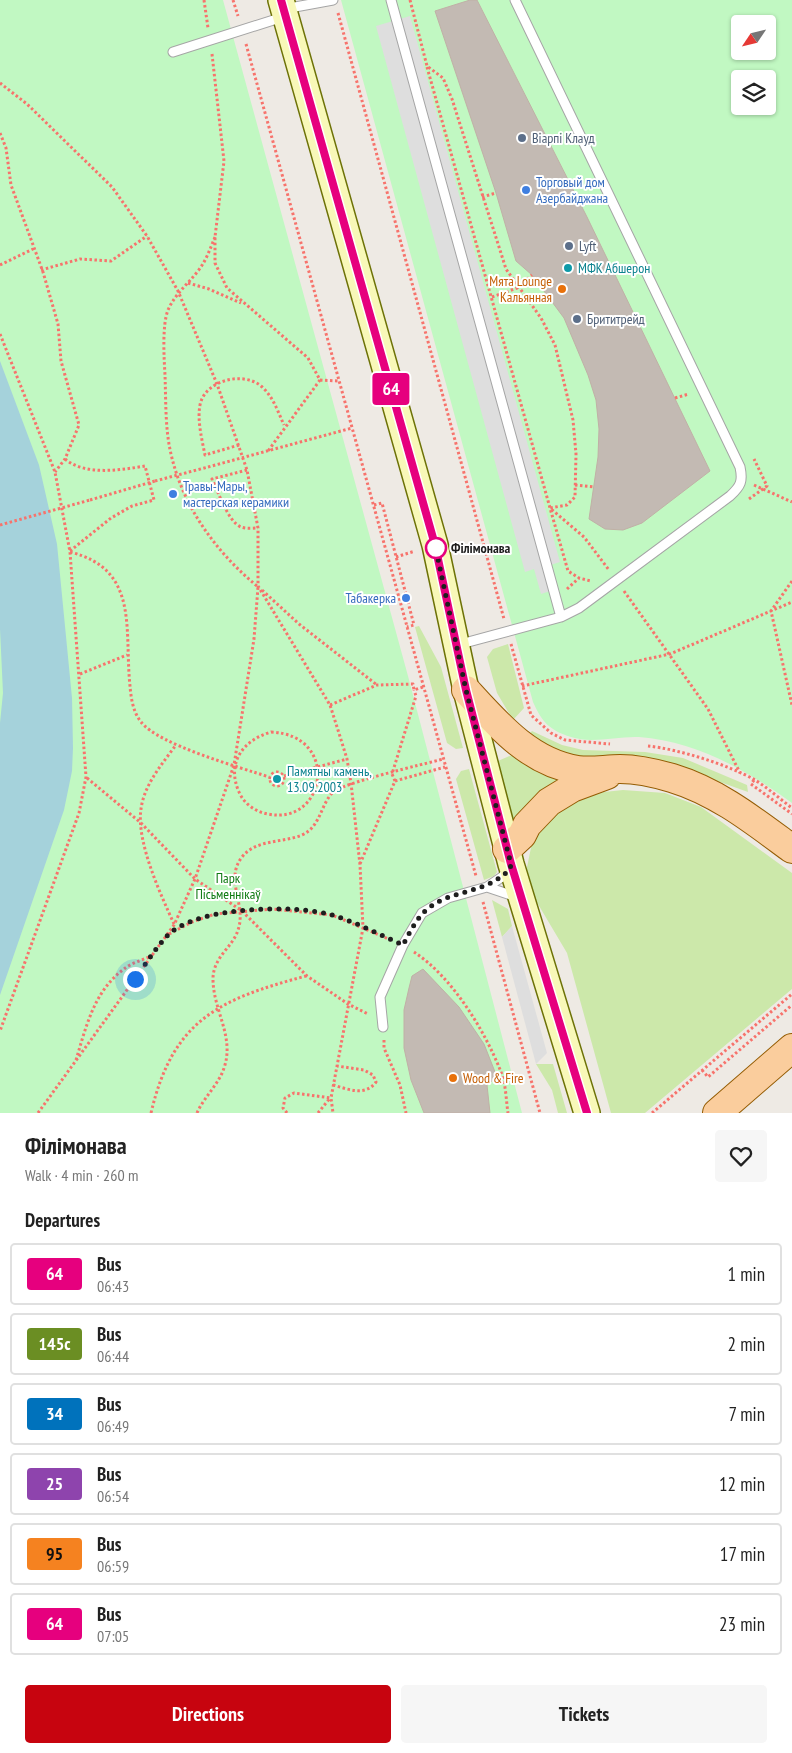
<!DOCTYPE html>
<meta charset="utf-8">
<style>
body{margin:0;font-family:"PT Sans Narrow",sans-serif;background:#f6f6f6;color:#222;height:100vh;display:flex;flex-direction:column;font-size:19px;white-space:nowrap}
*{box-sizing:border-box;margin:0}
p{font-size:16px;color:#767676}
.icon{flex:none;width:28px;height:28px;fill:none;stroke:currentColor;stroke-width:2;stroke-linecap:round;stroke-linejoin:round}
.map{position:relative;height:1113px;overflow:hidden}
.sheet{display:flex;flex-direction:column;background:#fff;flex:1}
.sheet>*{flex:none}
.badge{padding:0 10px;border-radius:4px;font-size:18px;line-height:32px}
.needle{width:32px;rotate:235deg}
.tools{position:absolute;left:731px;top:15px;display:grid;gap:10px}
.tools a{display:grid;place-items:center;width:45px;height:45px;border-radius:5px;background:#fff;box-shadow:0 1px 4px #0004;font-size:25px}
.you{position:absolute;width:25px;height:25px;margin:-12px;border:4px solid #fff;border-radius:50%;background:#1a73e8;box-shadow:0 0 0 8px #1a73e833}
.map>.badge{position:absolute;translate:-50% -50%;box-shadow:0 0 0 2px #fff}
h2{padding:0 25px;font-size:19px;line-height:45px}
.round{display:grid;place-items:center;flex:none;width:52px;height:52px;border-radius:5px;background:#f6f6f6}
.head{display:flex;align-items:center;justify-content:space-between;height:85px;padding:0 25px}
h1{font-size:24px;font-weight:700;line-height:38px}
.button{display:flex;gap:10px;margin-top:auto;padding:10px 25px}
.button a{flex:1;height:58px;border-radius:5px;background:#c7040f;color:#fff;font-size:20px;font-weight:700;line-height:58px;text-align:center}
.button a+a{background:#f6f6f6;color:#222}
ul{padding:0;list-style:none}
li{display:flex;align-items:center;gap:15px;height:62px;margin:0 10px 8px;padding:0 15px;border:2px solid #e0e0e0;border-radius:5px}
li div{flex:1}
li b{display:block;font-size:19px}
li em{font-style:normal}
li .badge{min-width:55px;font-weight:700;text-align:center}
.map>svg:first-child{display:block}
.grass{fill:#cce8aa}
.park{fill:#c1f8c2;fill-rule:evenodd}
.parking{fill:#dedede}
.water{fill:#a5d2db}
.building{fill:#c3bab3;stroke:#c0b0a6}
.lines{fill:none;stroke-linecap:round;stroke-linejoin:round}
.service-casing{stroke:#a5a5a5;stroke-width:11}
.secondary-casing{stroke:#6d7207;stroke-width:28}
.primary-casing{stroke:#945c03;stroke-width:30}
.path{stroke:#f7736c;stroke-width:3;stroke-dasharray:2.5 2.5;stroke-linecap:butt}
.service{stroke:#fff;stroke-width:9}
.secondary{stroke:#f8f8b8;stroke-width:25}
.primary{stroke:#facd9d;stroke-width:28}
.path-bridge{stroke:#f7736c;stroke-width:3;stroke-dasharray:2.5 2.5;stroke-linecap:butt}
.line-casing{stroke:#fff;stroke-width:11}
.line{stroke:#e6007e;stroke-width:8}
.walk{stroke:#1e1e1e;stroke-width:5;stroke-dasharray:0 9}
.service-dot{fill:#5c6f8a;stroke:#fff;stroke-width:2}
.shop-dot{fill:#3f7fe0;stroke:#fff;stroke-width:2}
.culture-dot{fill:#0f9aa8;stroke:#fff;stroke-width:2}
.food-dot{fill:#e8710a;stroke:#fff;stroke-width:2}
.stop-dot{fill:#fff;stroke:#e6007e;stroke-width:2.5}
.labels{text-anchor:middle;stroke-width:4;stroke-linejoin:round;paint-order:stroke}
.service-label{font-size:14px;fill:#4e5e75;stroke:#fff;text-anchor:start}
.shop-label{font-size:14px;fill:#366cbe;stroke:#fff;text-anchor:start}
.culture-label{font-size:14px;fill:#0d838f;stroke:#fff;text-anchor:start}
.food-label{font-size:14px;fill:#c56008;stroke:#fff;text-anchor:end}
.stop-label{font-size:14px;font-weight:bold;fill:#1e1e1e;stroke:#fff;text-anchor:start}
.park-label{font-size:14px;fill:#0d7a10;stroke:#fff}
</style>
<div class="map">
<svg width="792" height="1113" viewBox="0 0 792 1113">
<rect width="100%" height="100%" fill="#eeeae4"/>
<path class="grass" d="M 419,626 L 441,667 L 463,748 L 456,749 L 447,743 L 415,627 Z
M 508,644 L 524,708 L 513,720 L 497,693 L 487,657 L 493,649 Z
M 532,731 L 562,745 L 583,750 L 645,752 L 683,758 L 747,785 L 748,792 L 667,763 L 576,756 C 558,751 544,745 528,735 Z
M 512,755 L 540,773 L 562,780 L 512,834 L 491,764 Z
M 469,769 L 497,872 L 494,876 L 484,880 L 456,779 L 461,771 Z
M 623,790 L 665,793 L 701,807 L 792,873 L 792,989 L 645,1113 L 611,1113 L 567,953 L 532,894 L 526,872 L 533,838 L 558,807 L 595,793 Z
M 492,900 L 508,909 L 512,926 L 502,937 Z
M 536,1064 L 553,1064 L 567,1113 L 558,1113 L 552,1090 Z"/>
<path class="park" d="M 0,0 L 223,0 L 408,676 L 522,1113 L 0,1113 Z
M 341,0 L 792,0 L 792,803 C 748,771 696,741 639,737 C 617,736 592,744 571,737 C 549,730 542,722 533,702 ZM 740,24 L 768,24 L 768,51 L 740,51 ZM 740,79 L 768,79 L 768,106 L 740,106 Z"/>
<path class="parking" d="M 410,16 L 560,562 L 544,567 L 550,591 L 541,594 L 534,569 L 525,572 L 376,26 Z
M 512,926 L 547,1053 L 536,1064 L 502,937 Z"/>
<path class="water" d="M 0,361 L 39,465 L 57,544 L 72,698 L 73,748 L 72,771 L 64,810 L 0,995 L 0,723 L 3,693 L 0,629 Z"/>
<path class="building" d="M 470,0 L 477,0 L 587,217 L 710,471 L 642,523 L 623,530 L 605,529 L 589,519 L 598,457 L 599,429 L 596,400 L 588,375 L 564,318 L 532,275 L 516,261 L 496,193 L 435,11 Z
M 423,969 L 459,1007 L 484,1044 L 497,1077 L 487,1085 L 490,1113 L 424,1113 L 411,1080 L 404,1048 L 404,1010 L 409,988 L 412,976 Z"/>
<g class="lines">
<defs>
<path id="service" d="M 391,0 L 561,617 L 457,645
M 515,0 L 740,467 C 743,481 741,486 730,496 L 579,608 L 561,617
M 284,9 L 333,0
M 173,52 L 283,17
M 487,887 L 517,897
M 383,1027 L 380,997 L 403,945 L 422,913 L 448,898 L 487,887 L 502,877 L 510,868"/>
<path id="secondary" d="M 281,0 L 435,545 L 466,690 L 511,864 L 587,1113"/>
<path id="primary" d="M 466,690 C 497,724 530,763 578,770 C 591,772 606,769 620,769 C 638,769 655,773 672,778 C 718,792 754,821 792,849
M 507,849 L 522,835 L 527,825 L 549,802 L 572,788 L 607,775
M 717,1113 L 792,1048"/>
</defs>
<use href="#service" class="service-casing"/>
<use href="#secondary" class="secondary-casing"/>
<use href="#primary" class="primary-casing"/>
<path class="path" d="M 204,0 L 208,28
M 233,0 L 238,16
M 410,0 L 427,66 L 443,78 L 452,99 L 506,269 L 541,318 L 555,345 L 573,420 L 576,454 L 575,497 L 567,505 L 550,508 L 568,571 L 579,578 L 591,581
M 338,13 L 504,619
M 246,44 L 476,876
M 212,54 L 224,161 L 215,237 L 215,263 L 227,288 L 308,358 L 320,380 L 268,451
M 427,67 L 550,508 L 584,537 L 609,570
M 0,83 L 27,104 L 112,187 L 147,236 L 178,291 L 217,384 L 247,470 L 258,528 L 258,586 L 330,705 L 338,730 L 347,759 L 351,783 L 360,865 L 363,928 L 331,1098 L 333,1113
M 0,133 L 6,148 L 11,185 L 43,272 L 58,324 L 61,361 L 79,425 L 65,459 L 55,472
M 482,197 L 496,193
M 215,237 C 210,249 206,261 198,271 C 187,285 175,294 168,310 C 162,325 164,358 165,375 C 166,401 165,429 171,454 C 183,507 216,552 257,586
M 0,265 L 33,249
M 41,270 L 80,259 L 111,261 L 147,236
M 188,283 L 209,289 L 241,303
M 492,297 L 517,288 L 532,275
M 0,334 L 55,472 L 70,552 L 86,777 L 79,813 L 0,1031
M 320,380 L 338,381
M 675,398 L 689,394
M 239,445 L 205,455 C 202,440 197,420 200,405 C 205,380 243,371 261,386 C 273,396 278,412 284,425
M 65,459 C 85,476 121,470 145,466 L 154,500 L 132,506 L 111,518 L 70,551
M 208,467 L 352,428
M 247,470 L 212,479 C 218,491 228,522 241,527 C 246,529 253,528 258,528
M 575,485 L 594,487
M 754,485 L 792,502
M 749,499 L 767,486 L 754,459
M 90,500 L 155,481
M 374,505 L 382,503 L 414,625 L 407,627
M 70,552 C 140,569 124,630 130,686 C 131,698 133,712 141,722 C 159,745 239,767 269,777
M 396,557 L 415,551
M 792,581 L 771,611 L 792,705
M 567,589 L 579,578
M 262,590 L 299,624 L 377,685
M 624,591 L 708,709 L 740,773
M 511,644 L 531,715 L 551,733 L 565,740 L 610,744
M 80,674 L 127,655
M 522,686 L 670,654 L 792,602
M 330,705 L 377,685 L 413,684 L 414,690 L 423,687
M 271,732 C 341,735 326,826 268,814 C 256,812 244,804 239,792 C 226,763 243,740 271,732 Z
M 648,746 C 678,749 729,765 755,780 C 768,788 780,799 792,808
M270 779a7 7 0 1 1 14 0a7 7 0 1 1-14 0Z
M 284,776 L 347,759
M 87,778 L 141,823 L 195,879 L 242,911 L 307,976 L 348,1004 L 368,1014
M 754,780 L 751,784 L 792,814
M 395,781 L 445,767
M 360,864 L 395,781 L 392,774 L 416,696 L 414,690
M 483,902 L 540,1113
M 174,924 C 161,895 136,842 141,809 C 144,785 162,764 176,745
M 169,934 L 192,922 L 215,914 L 272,909 L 332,915 L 391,940
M 414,952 C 452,977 484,1029 501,1072 C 506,1084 506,1100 508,1113
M 384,1040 L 384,1048 L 400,1085 L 406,1113
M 76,1060 C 86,1027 94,991 124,969 C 131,963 143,960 151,956
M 702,1070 L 708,1077 L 792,1005
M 333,1085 C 348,1089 365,1097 376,1082 L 373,1075 L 364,1070 L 337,1066
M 38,1113 L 174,925 L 195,879 L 234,765 L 254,639 L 258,587
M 151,1113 C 173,1019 220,999 306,976
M 197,1113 C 204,1097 219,1084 224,1068 C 235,1037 213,1010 213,979 C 213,957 233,947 238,930 C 247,905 224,880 242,857 C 256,839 283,843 302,835 C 320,827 320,807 332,793 C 341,783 425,764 443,759
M 287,1113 L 283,1108 L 285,1098 L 294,1093 L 331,1098
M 318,1113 L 330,1098
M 652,1113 L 792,994"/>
<use href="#service" class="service"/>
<use href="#secondary" class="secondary"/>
<use href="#primary" class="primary"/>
<path class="path-bridge" d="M 155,481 L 208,467
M 0,525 L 90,500"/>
</g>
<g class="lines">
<defs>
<path id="line" d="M 281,0 L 435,545 L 466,690 L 511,864 L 587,1113"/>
</defs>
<use href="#line" class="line-casing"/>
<use href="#line" class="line"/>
<path class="walk" d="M 135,979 C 145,965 155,949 167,936 C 195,906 294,904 332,915 C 356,922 380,935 403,945 C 409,934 415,921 424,912 C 449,888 484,896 510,869 L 511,864 L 466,690 L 435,545 L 436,548"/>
</g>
<g class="service-dot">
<circle cx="522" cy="138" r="5"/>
<circle cx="569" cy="246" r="5"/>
<circle cx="577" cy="319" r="5"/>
</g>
<g class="shop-dot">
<circle cx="526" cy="190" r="5"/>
<circle cx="173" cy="494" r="5"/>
<circle cx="406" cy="598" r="5"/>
</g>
<g class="culture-dot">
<circle cx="568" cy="268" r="5"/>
<circle cx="277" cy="779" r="5"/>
</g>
<g class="food-dot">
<circle cx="562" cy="289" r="5"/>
<circle cx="453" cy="1078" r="5"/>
</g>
<circle class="stop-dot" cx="436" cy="548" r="10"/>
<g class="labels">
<g class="service-label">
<text x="532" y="143">Віарпі Клауд</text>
<text x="579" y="251">Lyft</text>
<text x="587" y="324">Брититрейд</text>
</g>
<g class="shop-label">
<text x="536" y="187">Торговый дом<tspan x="536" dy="16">Азербайджана</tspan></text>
<text x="183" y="491">Травы-Мары,<tspan x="183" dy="16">мастерская керамики</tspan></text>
<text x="396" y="603" text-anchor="end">Табакерка</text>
</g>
<g class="culture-label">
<text x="578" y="273">МФК Абшерон</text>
<text x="287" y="776">Памятны камень,<tspan x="287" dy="16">13.09.2003</tspan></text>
</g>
<g class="food-label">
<text x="552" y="286">Мята Lounge<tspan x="552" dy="16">Кальянная</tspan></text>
<text x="463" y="1083" text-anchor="start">Wood &amp; Fire</text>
</g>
<g class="stop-label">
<text x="451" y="553">Філімонава</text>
</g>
<g class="park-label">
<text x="228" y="883">Парк<tspan x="228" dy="16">Пісьменнікаў</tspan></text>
</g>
</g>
</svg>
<div class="tools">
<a><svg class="needle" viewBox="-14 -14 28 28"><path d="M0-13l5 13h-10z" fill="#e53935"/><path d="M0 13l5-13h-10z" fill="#767676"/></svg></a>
<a><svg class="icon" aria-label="layers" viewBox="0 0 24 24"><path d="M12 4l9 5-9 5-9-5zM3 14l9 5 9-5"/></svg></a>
</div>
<div class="you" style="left:135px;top:979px"></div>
<b class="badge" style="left:391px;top:389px;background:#e6007e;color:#fff">64</b>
</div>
<section class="sheet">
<div class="head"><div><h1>Філімонава</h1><p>Walk · 4 min · 260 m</p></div><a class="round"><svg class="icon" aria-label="heart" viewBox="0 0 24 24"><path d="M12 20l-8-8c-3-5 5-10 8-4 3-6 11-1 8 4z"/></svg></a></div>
<h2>Departures</h2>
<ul>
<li><span class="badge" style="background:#e6007e;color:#fff">64</span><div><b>Bus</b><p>06:43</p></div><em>1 min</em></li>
<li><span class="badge" style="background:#6b8e23;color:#fff">145с</span><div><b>Bus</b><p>06:44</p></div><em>2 min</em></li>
<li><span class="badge" style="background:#0072bc;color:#fff">34</span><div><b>Bus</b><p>06:49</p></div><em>7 min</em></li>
<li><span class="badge" style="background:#8e44ad;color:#fff">25</span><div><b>Bus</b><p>06:54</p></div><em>12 min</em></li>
<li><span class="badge" style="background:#f58220;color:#111">95</span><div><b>Bus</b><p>06:59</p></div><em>17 min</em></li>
<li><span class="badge" style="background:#e6007e;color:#fff">64</span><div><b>Bus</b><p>07:05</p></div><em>23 min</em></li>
</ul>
<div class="button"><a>Directions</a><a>Tickets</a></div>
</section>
